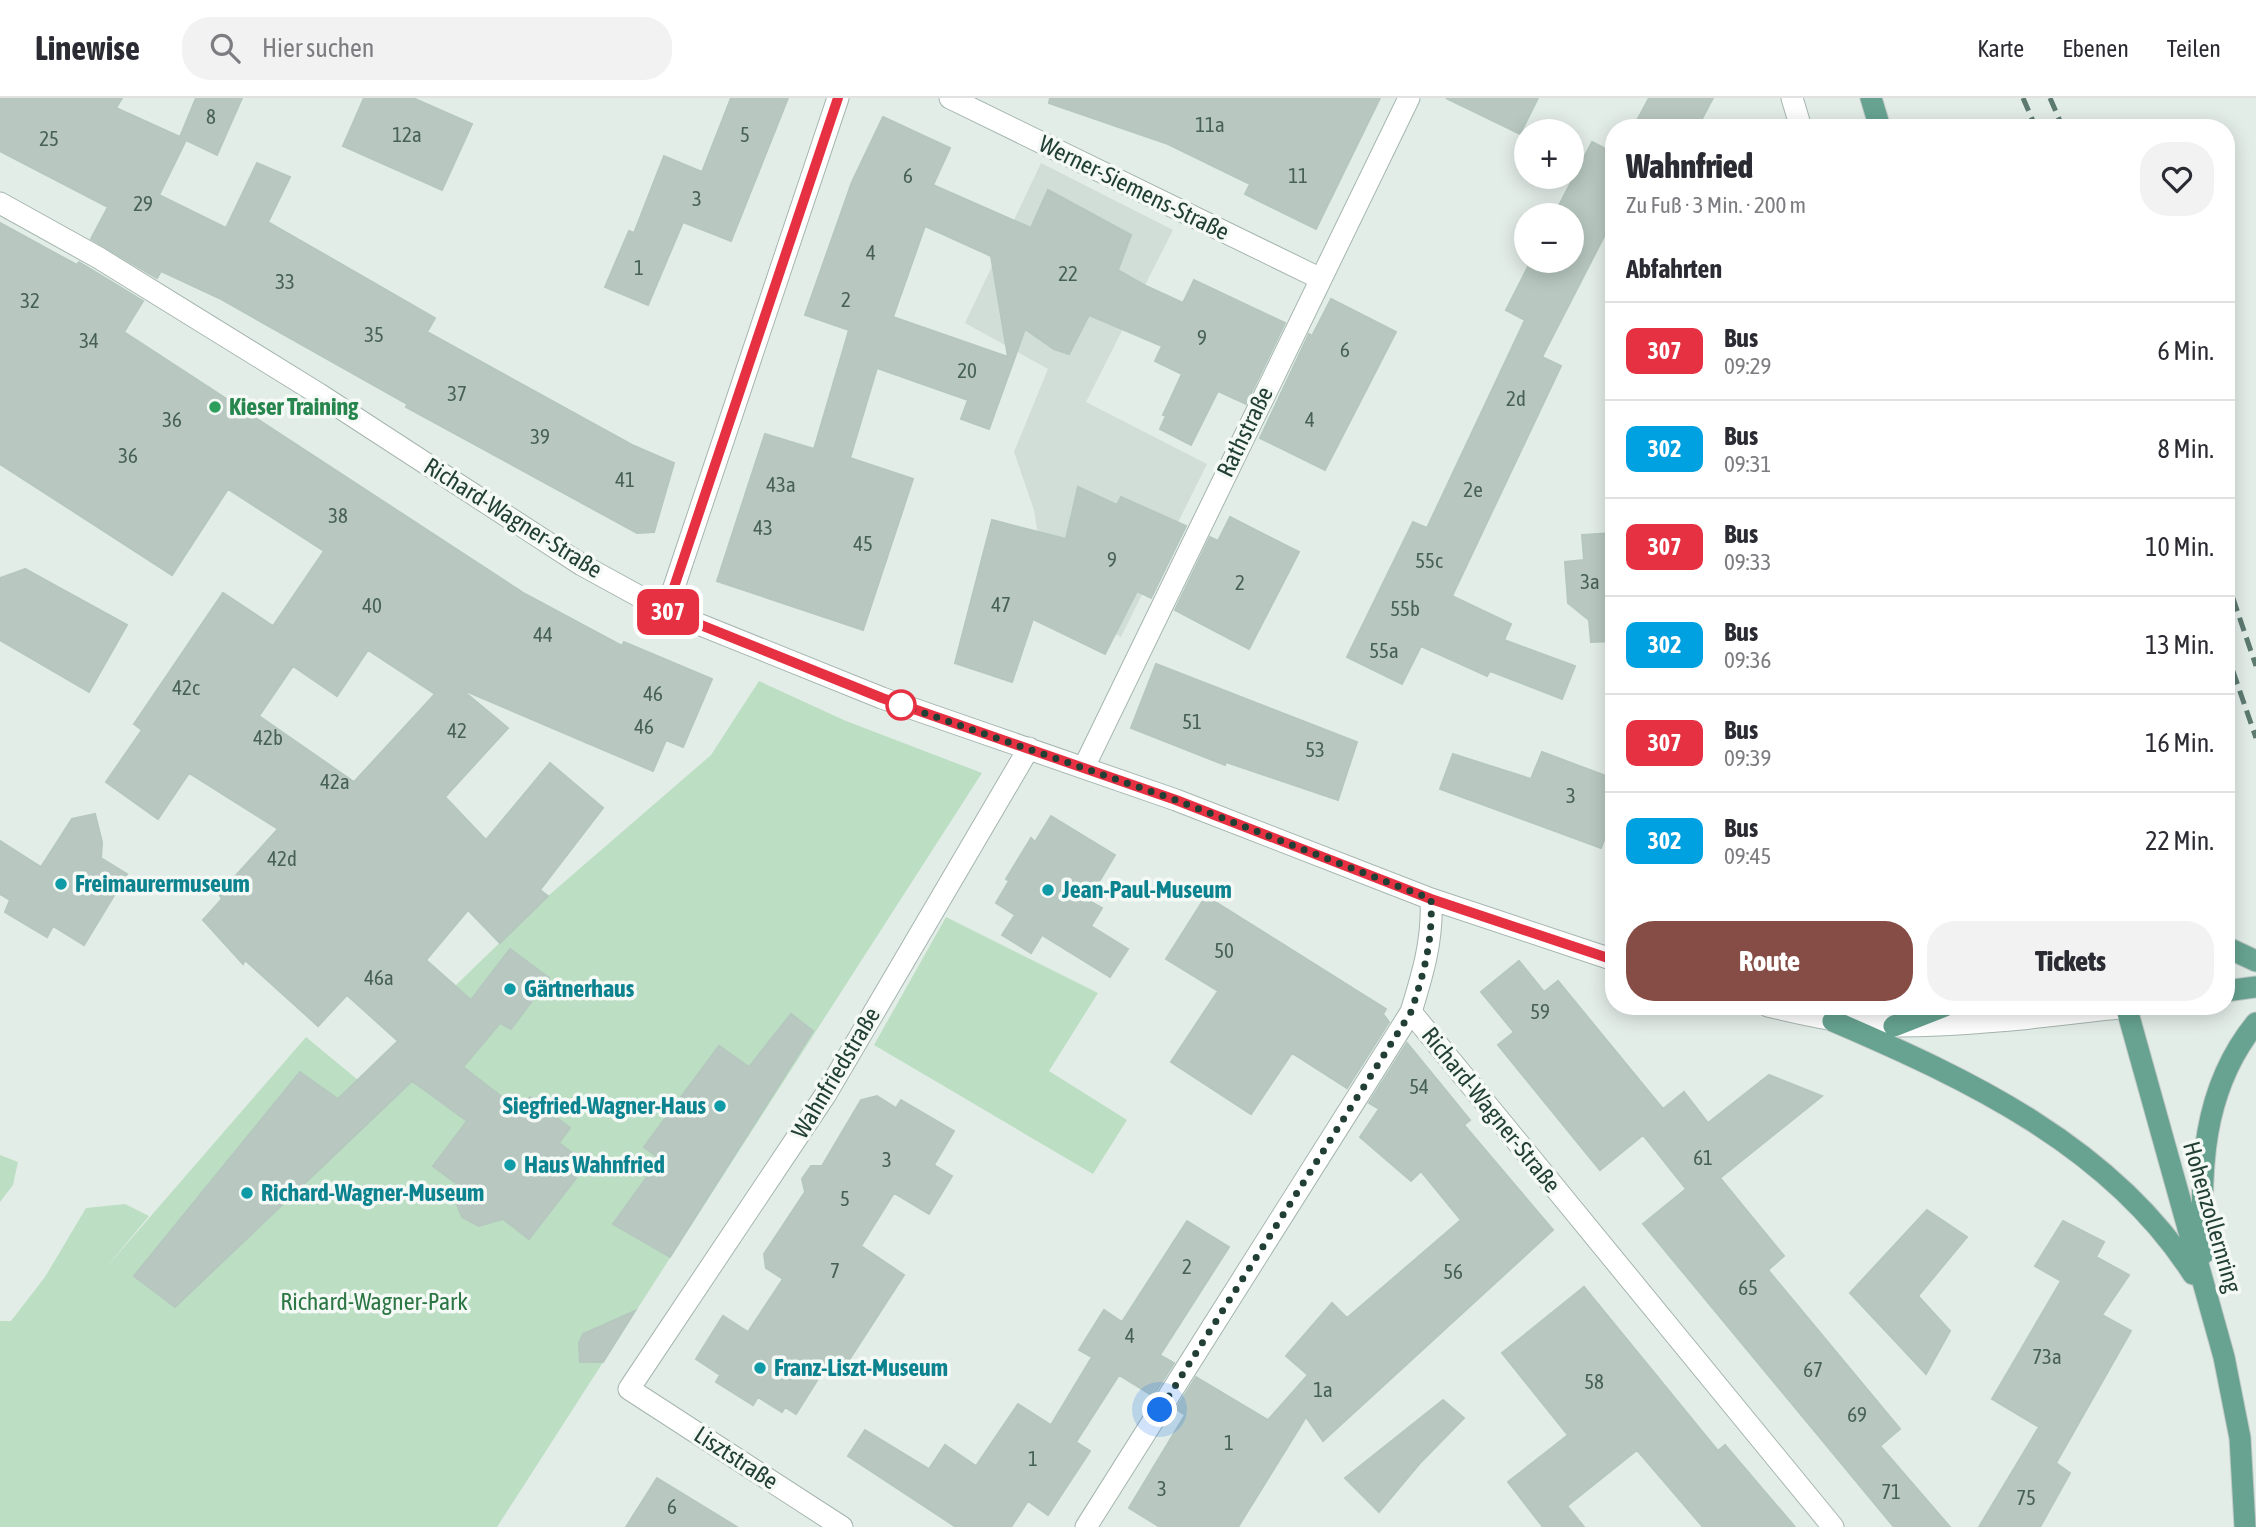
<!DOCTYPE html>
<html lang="de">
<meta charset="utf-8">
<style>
body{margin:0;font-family:"Asap Condensed",sans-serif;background:#f2f2f3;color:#2b2b33;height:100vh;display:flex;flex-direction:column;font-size:26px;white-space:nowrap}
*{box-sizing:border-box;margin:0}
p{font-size:23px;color:#7c7c81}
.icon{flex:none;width:38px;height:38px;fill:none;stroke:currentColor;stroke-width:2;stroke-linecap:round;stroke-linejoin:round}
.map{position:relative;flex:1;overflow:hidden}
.panel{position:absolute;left:1605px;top:21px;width:630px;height:896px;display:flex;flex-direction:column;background:#fff;border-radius:28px;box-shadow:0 4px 18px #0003}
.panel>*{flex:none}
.badge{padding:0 14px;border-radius:10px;font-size:24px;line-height:46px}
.tools{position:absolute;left:1514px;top:21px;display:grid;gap:14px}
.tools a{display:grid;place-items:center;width:70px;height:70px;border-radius:50%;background:#fff;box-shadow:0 4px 18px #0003;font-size:35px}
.you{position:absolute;width:35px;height:35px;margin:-18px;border:5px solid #fff;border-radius:50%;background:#1a73e8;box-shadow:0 0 0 10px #1a73e833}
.map>.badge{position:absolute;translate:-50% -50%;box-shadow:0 0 0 4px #fff}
h2{padding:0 21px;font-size:26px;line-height:63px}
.round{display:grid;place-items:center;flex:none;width:74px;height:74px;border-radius:28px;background:#f2f2f3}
.summary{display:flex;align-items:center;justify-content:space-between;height:119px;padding:0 21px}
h1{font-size:33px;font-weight:800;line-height:52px}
.cta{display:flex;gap:14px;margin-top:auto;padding:14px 21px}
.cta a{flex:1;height:80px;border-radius:28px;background:#854d45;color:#fff;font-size:28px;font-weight:800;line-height:80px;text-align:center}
.cta a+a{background:#f2f2f3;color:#2b2b33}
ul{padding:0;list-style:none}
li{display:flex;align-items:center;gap:21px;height:98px;padding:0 21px;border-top:2px solid #e1e1e2}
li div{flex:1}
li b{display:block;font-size:26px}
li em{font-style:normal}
li .badge{min-width:77px;font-weight:700;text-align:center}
header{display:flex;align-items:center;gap:42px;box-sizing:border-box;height:98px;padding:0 35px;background:#fff;border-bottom:2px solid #e1e1e2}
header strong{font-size:33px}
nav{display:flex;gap:38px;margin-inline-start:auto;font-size:24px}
.search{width:490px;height:63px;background:#f2f2f3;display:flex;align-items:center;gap:18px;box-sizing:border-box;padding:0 24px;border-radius:28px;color:#7c7c81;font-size:26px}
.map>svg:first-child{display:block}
.built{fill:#d1ddd7}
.green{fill:#bcdec3}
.building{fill:#b8c8c1;stroke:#b5c7be;stroke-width:2;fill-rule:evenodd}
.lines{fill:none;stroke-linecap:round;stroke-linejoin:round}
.minor-casing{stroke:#a5b5af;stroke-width:23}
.major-casing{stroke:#c1c9c6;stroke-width:23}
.minor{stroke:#fff;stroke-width:21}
.major{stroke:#67a390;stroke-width:21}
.rail{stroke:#5d7a71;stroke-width:5;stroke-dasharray:14 7;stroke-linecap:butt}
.line-casing{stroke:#fff;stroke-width:16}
.line{stroke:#e63143;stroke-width:10}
.walk{stroke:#223f35;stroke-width:7;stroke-dasharray:0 12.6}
.leisure-dot{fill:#2e9e5b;stroke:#f4f9f6;stroke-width:2.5}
.stop-dot{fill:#fff;stroke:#e63143;stroke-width:3.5}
.culture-dot{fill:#0f9aa8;stroke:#f4f9f6;stroke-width:2.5}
.labels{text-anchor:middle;stroke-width:7;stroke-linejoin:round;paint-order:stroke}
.number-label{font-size:21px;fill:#486158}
.street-label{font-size:24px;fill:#223f35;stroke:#f4f9f6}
.leisure-label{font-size:24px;font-weight:bold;fill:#27864d;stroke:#f4f9f6;text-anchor:start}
.culture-label{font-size:24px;font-weight:bold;fill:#0d838f;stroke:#f4f9f6;text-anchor:start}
.park-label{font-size:24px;fill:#2c7644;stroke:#f4f9f6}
</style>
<header>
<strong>Linewise</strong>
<div class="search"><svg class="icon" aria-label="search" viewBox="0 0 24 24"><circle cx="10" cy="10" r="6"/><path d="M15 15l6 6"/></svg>Hier suchen</div>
<nav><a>Karte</a><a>Ebenen</a><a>Teilen</a></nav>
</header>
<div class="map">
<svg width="2256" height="1429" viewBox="0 0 2256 1429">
<rect width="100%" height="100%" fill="#e3ede8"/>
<path class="built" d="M 1041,65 L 1173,132 L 1086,304 L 1207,366 L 1121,539 L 1066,509 L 1042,461 L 1034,412 L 1014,354 L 1048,271 L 965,225 Z"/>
<path class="green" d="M 759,583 L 846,623 L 982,675 L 497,1429 L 0,1429 L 0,1223 L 11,1223 L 45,1179 L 86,1110 L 125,1106 L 149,1118 L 104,1172 L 306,939 L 358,982 L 548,798 L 711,657 Z
M 946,819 L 1098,895 L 1049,973 L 1127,1022 L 1093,1076 L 874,947 Z
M 0,1057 L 18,1064 L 13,1087 L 0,1104 Z"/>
<path class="building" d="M 0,0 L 122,0 L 116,10 L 180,39 L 196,0 L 242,0 L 217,57 L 186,42 L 159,97 L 226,130 L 257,65 L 290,79 L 268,124 L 435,220 L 427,234 L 632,347 L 674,365 L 654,434 L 637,435 L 406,309 L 407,306 L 219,200 L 161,173 L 157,180 L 91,141 L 108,109 L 0,53 Z
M 364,0 L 413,0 L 472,26 L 442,92 L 343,48 Z
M 731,0 L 788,0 L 731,143 L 683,124 L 648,207 L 605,189 L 629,133 L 634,135 L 664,58 L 702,74 Z
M 1050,0 L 1380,0 L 1316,131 L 1245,96 L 1250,86 L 1168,46 L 1049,5 Z
M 1446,0 L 1538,0 L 1520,36 Z
M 1649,0 L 1713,0 L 1697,30 L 1633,30 Z
M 883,19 L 950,50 L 933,87 L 1031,130 L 1048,92 L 1131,137 L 1118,172 L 1146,188 L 1183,205 L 1194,182 L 1285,225 L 1246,306 L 1218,293 L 1191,347 L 1160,331 L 1166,318 L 1163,317 L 1182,276 L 1155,263 L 1162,248 L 1089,217 L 1069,256 L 1054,251 L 1025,231 L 989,331 L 961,321 L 968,302 L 877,270 L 850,360 L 913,381 L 863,532 L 717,483 L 765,336 L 814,351 L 849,232 L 805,217 L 852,84 ZM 925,128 L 991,158 L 1008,259 L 893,219 Z
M 1592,44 L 1614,55 L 1614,119 L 1542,259 L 1561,268 L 1452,498 L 1511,526 L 1504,542 L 1575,568 L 1562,601 L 1490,573 L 1487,578 L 1421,548 L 1402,586 L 1347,559 L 1413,424 L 1427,430 L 1525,222 L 1506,212 L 1531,163 L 1572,163 L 1572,117 L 1554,117 Z
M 0,125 L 77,167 L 79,164 L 143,203 L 124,234 L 525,496 L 622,548 L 624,544 L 712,581 L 683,649 L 666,642 L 653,673 L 461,591 L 508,630 L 445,699 L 486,742 L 550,665 L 603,710 L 540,792 L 548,798 L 500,845 L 468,812 L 426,862 L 471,902 L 510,851 L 549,880 L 511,931 L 500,925 L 463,969 L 520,1013 L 530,999 L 570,1030 L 559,1045 L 587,1066 L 529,1141 L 503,1121 L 479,1128 L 462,1119 L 456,1104 L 457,1086 L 433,1068 L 467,1023 L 412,983 L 175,1209 L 134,1178 L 300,974 L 338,1001 L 398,943 L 347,897 L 318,928 L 245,862 L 243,866 L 203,822 L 222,801 L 219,796 L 278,731 L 189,675 L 158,721 L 106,684 L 142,632 L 134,626 L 223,495 L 273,528 L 324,453 L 228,391 L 172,477 L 0,366 ZM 368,552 L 435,596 L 354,684 L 259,618 L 293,568 L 337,598 Z
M 1331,201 L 1396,234 L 1325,372 L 1260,340 L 1309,236 L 1312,238 Z
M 1078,389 L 1117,407 L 1121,399 L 1186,428 L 1151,500 L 1137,493 L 1105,556 L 1033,521 L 1012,584 L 955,565 L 992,422 L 1066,441 Z
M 1230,419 L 1299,454 L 1249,551 L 1175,512 L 1210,439 L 1218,443 Z
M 1614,435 L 1614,543 L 1591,544 L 1589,522 L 1568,505 L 1565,464 L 1584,462 L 1582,437 Z
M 25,471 L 127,527 L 89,594 L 0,542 L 0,480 Z
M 1156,566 L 1357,644 L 1338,702 L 1226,664 L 1225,667 L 1131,630 Z
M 1542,654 L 1614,681 L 1614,715 L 1601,750 L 1440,691 L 1453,656 L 1531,681 Z
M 95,716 L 102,744 L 101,760 L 127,776 L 84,847 L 53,828 L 47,839 L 5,814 L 10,802 L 0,796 L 0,743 L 41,769 L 72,721 Z
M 1051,718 L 1115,757 L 1088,802 L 1102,810 L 1091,828 L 1128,851 L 1110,879 L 1042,837 L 1031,855 L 1002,837 L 1015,817 L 996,805 L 1009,783 L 1006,781 L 1031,740 L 1035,744 Z
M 1206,798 L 1386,911 L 1383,916 L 1389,924 L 1347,990 L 1292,955 L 1251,1016 L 1171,964 L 1218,893 L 1166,861 Z
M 1519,863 L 1544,894 L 1558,883 L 1663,1011 L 1684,994 L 1708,1025 L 1769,977 L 1822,998 L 1720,1080 L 1784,1158 L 1768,1172 L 1900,1331 L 1880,1348 L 1950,1429 L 1894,1429 L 1643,1126 L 1686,1091 L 1643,1037 L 1600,1072 L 1498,947 L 1514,934 L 1481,894 Z
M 791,916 L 813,933 L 670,1159 L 613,1126 L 660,1061 L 644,1049 L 719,948 L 749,969 Z
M 1407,945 L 1470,1022 L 1464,1027 L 1553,1132 L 1323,1343 L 1306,1319 L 1238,1429 L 1160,1429 L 1129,1410 L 1185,1317 L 1176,1311 L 1196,1279 L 1268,1322 L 1308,1277 L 1286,1258 L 1332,1205 L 1347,1220 L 1461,1122 L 1421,1073 L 1411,1083 L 1360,1039 L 1379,1011 L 1369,1005 Z
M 877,998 L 896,1010 L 901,1002 L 954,1033 L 934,1067 L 952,1078 L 929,1116 L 894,1095 L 861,1148 L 904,1177 L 842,1273 L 828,1265 L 796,1316 L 785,1309 L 782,1314 L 758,1299 L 753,1307 L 716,1284 L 720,1277 L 696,1261 L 723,1218 L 748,1234 L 783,1181 L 766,1170 L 764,1156 L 805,1094 L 802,1081 L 811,1068 L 822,1068 L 861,1002 Z
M 1927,1112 L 1967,1139 L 1918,1198 L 1950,1233 L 1926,1276 L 1850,1195 Z
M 1187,1123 L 1229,1149 L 1160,1257 L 1174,1265 L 1153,1298 L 1119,1277 L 1076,1344 L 1090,1353 L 1048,1417 L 1028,1403 L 1011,1429 L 956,1429 L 848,1358 L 865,1332 L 929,1371 L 945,1347 L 976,1368 L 1018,1306 L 1051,1327 L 1092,1259 L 1079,1252 L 1104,1212 L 1122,1224 Z
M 2063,1123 L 2104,1144 L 2096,1159 L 2129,1177 L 2102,1217 L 2131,1233 L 2056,1365 L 2070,1375 L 2040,1429 L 1979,1429 L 2039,1329 L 1992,1301 L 2061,1183 L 2035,1168 Z
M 1584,1189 L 1718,1353 L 1725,1347 L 1795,1429 L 1703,1429 L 1637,1352 L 1567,1408 L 1584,1429 L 1543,1429 L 1508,1384 L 1568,1337 L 1502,1255 Z
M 635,1213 L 603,1264 L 580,1264 L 579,1245 L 583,1236 Z
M 1443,1302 L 1464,1320 L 1420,1365 L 1379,1414 L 1345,1380 Z
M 657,1380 L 737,1429 L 626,1429 Z"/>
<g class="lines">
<defs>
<path id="minor" d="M 950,0 L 1319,180
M 1792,0 L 1801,30
M 0,105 L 99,160 L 319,296 L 582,467 L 666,513 L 882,600 L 1176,702 L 1431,801 L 1614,862
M 666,513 L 838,0
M 1084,669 L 1409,0
M 1768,908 C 1810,918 1852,927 1895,928 C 1973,928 2050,918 2127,909
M 1411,914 L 1833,1429
M 842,1429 L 629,1291 L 826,996 L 1029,650
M 1086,1429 L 1411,914 C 1423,875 1433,842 1431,801"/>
<path id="major" d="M 1871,0 L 1880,30
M 2226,849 L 2256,863
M 2226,893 L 2256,889
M 2126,908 L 2224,1259 L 2240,1340 L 2245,1429
M 1833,923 C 1968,981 2111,1048 2193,1176
M 1894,928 L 1945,908
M 2204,1155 C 2199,1073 2202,991 2256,925"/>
</defs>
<use href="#minor" class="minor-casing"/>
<use href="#major" class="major-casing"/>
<use href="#minor" class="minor"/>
<use href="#major" class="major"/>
<path class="rail" d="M 2023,0 L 2036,30
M 2050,0 L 2063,30
M 2226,480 L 2256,568
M 2226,553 L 2256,640"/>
</g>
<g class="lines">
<defs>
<path id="line" d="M 838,0 L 666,513 L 882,600 L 1176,702 L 1431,801 L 1614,862"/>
</defs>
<use href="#line" class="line-casing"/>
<use href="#line" class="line"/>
<path class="walk" d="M 901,607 L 1176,702 L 1431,801 C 1433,842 1424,875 1411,914 L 1160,1312"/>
</g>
<circle class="leisure-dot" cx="215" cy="309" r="7"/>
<circle class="stop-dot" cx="901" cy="607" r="14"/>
<g class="culture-dot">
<circle cx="61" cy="786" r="7"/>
<circle cx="1048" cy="792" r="7"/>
<circle cx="510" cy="891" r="7"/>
<circle cx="720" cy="1008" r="7"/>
<circle cx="510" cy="1067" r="7"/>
<circle cx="247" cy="1095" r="7"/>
<circle cx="760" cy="1270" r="7"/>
</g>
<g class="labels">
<g class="number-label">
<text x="211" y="26">8</text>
<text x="1210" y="34">11a</text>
<text x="407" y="44">12a</text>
<text x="745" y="44">5</text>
<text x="49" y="48">25</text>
<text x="908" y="85">6</text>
<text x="1298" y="85">11</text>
<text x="697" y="108">3</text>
<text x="143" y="113">29</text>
<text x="871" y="162">4</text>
<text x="639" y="177">1</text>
<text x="1068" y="183">22</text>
<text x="285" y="191">33</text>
<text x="846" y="209">2</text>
<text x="30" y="210">32</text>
<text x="374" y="244">35</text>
<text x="1202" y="247">9</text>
<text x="89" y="250">34</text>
<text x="1345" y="259">6</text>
<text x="967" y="280">20</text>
<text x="457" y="303">37</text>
<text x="1516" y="308">2d</text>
<text x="172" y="329">36</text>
<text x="1310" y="329">4</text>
<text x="540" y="346">39</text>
<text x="128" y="365">36</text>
<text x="625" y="389">41</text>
<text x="781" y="394">43a</text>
<text x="1473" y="399">2e</text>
<text x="338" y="425">38</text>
<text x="763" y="437">43</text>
<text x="863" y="453">45</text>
<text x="1112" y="469">9</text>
<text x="1429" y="470">55c</text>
<text x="1590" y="491">3a</text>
<text x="1240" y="492">2</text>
<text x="1001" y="514">47</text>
<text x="372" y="515">40</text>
<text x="1405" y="518">55b</text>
<text x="543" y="544">44</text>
<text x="1384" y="560">55a</text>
<text x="186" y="597">42c</text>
<text x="653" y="603">46</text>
<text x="1192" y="631">51</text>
<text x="644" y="636">46</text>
<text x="457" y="640">42</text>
<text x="268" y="647">42b</text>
<text x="1315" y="659">53</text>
<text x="335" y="691">42a</text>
<text x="1571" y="705">3</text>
<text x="282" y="768">42d</text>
<text x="1224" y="860">50</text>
<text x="379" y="887">46a</text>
<text x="1540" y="921">59</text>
<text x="1419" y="996">54</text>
<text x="1703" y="1067">61</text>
<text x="887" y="1069">3</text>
<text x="845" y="1108">5</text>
<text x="1187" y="1176">2</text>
<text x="835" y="1180">7</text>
<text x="1453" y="1181">56</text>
<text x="1748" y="1197">65</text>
<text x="1130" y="1245">4</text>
<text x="2047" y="1266">73a</text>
<text x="1813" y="1279">67</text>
<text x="1594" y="1291">58</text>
<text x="1323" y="1299">1a</text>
<text x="1857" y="1324">69</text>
<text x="1229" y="1352">1</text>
<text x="1033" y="1368">1</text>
<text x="1162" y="1398">3</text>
<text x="1891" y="1401">71</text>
<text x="2026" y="1407">75</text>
<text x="672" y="1416">6</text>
</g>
<g class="street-label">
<text transform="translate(1134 90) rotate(26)" y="8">Werner-Siemens-Straße</text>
<text transform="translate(1245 334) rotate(-64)" y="8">Rathstraße</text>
<text transform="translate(513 420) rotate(32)" y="8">Richard-Wagner-Straße</text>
<text transform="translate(836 975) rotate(-59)" y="8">Wahnfriedstraße</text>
<text transform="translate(1491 1012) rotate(51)" y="8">Richard-Wagner-Straße</text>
<text transform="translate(2212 1119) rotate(74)" y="8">Hohenzollernring</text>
<text transform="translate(736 1360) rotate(33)" y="8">Lisztstraße</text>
</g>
<g class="leisure-label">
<text x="229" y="317">Kieser Training</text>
</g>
<g class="culture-label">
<text x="75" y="794">Freimaurermuseum</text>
<text x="1062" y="800">Jean-Paul-Museum</text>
<text x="524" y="899">Gärtnerhaus</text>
<text x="706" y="1016" text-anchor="end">Siegfried-Wagner-Haus</text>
<text x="524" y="1075">Haus Wahnfried</text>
<text x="261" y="1103">Richard-Wagner-Museum</text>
<text x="774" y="1278">Franz-Liszt-Museum</text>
</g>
<g class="park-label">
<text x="374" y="1212">Richard-Wagner-Park</text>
</g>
</g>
</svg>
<div class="tools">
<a>+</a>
<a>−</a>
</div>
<div class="you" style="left:1160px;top:1312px"></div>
<b class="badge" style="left:668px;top:514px;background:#e63143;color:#fff">307</b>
<section class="panel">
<div class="summary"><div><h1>Wahnfried</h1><p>Zu Fuß · 3 Min. · 200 m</p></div><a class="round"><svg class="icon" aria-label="heart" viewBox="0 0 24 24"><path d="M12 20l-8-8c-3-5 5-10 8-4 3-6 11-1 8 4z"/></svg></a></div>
<h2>Abfahrten</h2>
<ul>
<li><span class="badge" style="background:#e63143;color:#fff">307</span><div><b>Bus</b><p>09:29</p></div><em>6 Min.</em></li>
<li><span class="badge" style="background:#00a1e0;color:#fff">302</span><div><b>Bus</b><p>09:31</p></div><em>8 Min.</em></li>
<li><span class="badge" style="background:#e63143;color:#fff">307</span><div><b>Bus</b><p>09:33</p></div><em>10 Min.</em></li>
<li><span class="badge" style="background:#00a1e0;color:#fff">302</span><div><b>Bus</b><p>09:36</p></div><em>13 Min.</em></li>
<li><span class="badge" style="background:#e63143;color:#fff">307</span><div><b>Bus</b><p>09:39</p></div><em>16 Min.</em></li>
<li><span class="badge" style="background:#00a1e0;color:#fff">302</span><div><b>Bus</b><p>09:45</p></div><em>22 Min.</em></li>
</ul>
<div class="cta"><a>Route</a><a>Tickets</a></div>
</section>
</div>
